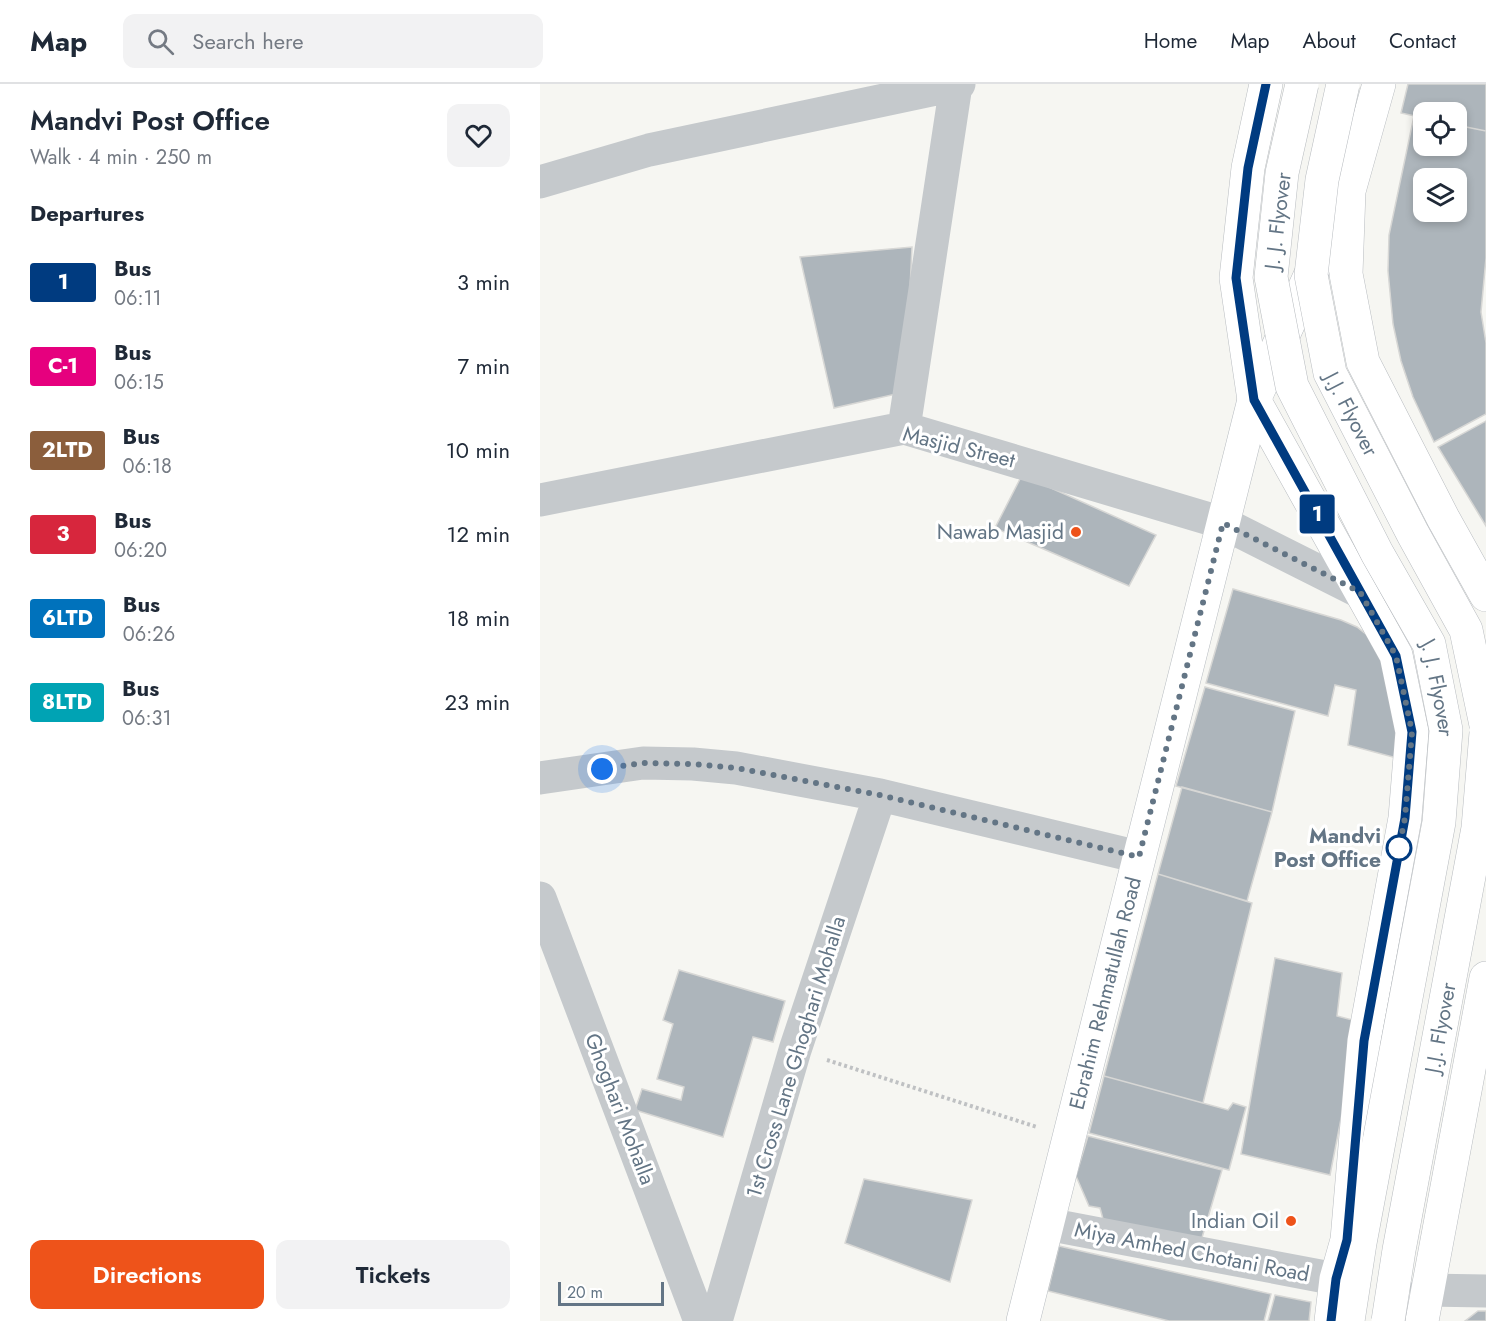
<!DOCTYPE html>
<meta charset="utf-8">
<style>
body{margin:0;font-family:Jost,sans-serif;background:#f2f2f3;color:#1f2937;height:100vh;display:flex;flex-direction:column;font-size:22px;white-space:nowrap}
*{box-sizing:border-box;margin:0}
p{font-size:20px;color:#747a83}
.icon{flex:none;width:33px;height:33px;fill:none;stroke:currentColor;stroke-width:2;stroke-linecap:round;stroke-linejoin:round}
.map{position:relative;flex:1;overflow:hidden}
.details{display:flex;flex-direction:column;background:#fff;width:540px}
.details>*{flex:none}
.badge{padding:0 12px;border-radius:4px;font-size:21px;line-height:39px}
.buttons{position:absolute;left:873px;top:18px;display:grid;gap:12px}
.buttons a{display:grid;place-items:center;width:54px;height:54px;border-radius:12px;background:#fff;box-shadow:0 3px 9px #0003;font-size:30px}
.scale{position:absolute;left:18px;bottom:15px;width:106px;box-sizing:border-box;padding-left:6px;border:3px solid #637585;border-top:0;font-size:16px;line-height:21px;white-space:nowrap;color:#637585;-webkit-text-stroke:4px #fff;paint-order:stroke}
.you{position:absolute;width:30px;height:30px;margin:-15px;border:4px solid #fff;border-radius:50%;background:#1a73e8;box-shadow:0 0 0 9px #1a73e833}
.map>.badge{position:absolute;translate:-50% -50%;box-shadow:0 0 0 3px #fff}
h2{padding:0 30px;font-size:22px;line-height:54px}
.round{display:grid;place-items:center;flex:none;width:63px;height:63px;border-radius:12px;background:#f2f2f3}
.head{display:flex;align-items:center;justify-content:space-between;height:102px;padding:0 30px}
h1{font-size:28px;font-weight:600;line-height:45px}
.action{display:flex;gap:12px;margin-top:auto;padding:12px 30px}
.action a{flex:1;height:69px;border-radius:12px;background:#ee531a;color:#fff;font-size:24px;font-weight:600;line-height:69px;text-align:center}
.action a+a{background:#f2f2f3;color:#1f2937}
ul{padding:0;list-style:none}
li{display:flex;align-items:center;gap:18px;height:84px;padding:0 30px}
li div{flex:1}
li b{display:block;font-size:22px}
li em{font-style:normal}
li .badge{min-width:66px;font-weight:700;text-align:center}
header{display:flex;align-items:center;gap:36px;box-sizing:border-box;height:84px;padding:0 30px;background:#fff;border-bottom:2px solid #e0e1e3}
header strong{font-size:28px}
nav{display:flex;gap:33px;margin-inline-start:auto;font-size:21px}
.search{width:420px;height:54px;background:#f2f2f3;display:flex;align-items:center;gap:15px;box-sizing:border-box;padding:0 21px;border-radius:12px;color:#747a83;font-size:22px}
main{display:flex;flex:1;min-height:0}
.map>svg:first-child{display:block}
.building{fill:#adb5bb;stroke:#d7d7d5;stroke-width:1.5;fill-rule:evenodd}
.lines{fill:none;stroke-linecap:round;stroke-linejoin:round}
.secondary-casing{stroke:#b7bcc1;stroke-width:34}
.primary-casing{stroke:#b8bcc0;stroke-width:34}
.path{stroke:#bfc1c3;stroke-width:4;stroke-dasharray:3 3;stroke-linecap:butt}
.minor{stroke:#c5c9cc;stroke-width:33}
.tertiary{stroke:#c5c9cc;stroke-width:33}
.secondary{stroke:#fff;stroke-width:33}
.primary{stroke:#fff;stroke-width:33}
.primary-bridge-casing{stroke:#b8bcc0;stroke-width:34;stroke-linecap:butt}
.primary-bridge{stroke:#fff;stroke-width:33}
.line-casing{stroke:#fff;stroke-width:14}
.line{stroke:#003b80;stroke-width:9}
.walk{stroke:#637585;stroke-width:6;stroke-dasharray:0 10.8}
.poi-dot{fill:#ee531a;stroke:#fff;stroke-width:2}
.stop-dot{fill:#fff;stroke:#003b80;stroke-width:3}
.labels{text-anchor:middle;stroke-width:6;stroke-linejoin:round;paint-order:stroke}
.street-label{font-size:21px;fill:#637585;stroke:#fff}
.poi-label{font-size:21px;fill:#637585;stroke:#fff;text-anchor:end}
.stop-label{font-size:21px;font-weight:bold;fill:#637585;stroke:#fff;text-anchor:end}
</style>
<header>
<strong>Map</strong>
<div class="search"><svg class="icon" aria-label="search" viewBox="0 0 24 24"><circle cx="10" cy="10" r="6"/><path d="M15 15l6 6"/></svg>Search here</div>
<nav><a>Home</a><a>Map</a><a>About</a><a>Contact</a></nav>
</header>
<main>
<section class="details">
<div class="head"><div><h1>Mandvi Post Office</h1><p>Walk · 4 min · 250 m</p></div><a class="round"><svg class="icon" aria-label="heart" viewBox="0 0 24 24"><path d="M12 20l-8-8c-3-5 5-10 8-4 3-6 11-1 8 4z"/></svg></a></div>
<h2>Departures</h2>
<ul>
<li><span class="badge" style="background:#003b80;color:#fff">1</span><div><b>Bus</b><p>06:11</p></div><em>3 min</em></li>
<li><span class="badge" style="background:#e6007e;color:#fff">C-1</span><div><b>Bus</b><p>06:15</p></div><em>7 min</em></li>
<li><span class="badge" style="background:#8b5e3c;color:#fff">2LTD</span><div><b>Bus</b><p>06:18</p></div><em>10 min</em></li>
<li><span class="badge" style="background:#d7263d;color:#fff">3</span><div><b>Bus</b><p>06:20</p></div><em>12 min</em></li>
<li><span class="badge" style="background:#0072bc;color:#fff">6LTD</span><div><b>Bus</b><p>06:26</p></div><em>18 min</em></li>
<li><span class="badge" style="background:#00a3b4;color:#fff">8LTD</span><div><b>Bus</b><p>06:31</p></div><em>23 min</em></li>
</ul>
<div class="action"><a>Directions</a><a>Tickets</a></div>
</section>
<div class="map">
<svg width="946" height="1237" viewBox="0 0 946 1237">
<rect width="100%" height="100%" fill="#f6f6f2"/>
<path class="building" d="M 868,0 L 946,0 L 946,47 L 916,41 L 916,28 L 884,28 L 884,34 L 861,29 Z
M 874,32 L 884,34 L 884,62 L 916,62 L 916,41 L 946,47 L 946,174 L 941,228 L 946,259 L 946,330 L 894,358 L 873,313 L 861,277 L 853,240 L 848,187 L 849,151 ZM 884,94 L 916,94 L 916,128 L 884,128 Z
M 372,163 L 365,308 L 294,324 L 260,173 Z
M 946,337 L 946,442 L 898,363 Z
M 482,391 L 616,451 L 589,502 L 455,444 Z
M 693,505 L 801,536 L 817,543 L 832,555 L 856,605 L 864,676 L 808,661 L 816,606 L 795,601 L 788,632 L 666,599 Z
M 665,603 L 755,627 L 732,728 L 636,702 Z
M 642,703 L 732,728 L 707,817 L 618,790 Z
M 618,790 L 712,819 L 663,1019 L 564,992 Z
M 735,874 L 802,889 L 797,932 L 820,938 L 790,1091 L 701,1070 Z
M 139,886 L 245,917 L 233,958 L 213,953 L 183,1053 L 95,1026 L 102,1005 L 141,1016 L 144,1003 L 117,995 L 133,940 L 123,936 Z
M 564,992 L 688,1026 L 693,1019 L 706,1023 L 689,1086 L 549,1049 Z
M 548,1052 L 682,1086 L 661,1157 L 563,1135 L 560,1124 L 549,1122 L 536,1092 Z
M 324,1095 L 432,1116 L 410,1198 L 305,1159 Z
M 519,1162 L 731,1210 L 724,1237 L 629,1237 L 508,1207 Z
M 735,1211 L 771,1218 L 769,1237 L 728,1237 Z
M 938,1227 L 946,1227 L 946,1237 L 925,1237 Z"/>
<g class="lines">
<defs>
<g id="secondary">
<path id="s1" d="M 483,1237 L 714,316 L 778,174"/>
</g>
<path id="primary" d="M 726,0 L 708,84 L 696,194 L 714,316 L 856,571 L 872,648 L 865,734 L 824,957 L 807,1156 L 796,1195 L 791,1237
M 839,0 L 809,107 L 806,190 L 823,278 L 903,434 L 946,511
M 882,1237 L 946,894"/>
</defs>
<use href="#secondary" class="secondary-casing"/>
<use href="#primary" class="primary-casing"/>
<path class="path" d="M 287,976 L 497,1043"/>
<path class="minor" d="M 0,98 L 109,66 L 419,0
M 364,344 L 416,1
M 0,416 L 364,344 L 683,439
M 0,694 L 103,679 L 153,680 L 196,684 L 340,711 L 599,773
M 0,814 L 160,1237
M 507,1140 L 796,1195
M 886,1206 L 946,1207
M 176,1237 L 255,966 L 340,711"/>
<path class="tertiary" d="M 683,439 L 820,508"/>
<use href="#secondary" class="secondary"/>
<use href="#primary" class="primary"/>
<defs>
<g id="primary-bridge">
<path id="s2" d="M 762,0 L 742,89 L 731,193 L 752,302 L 837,469 L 889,560 L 906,646 L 899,738 L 820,1159 L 808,1237"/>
<path id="s3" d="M 803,0 L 782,96 L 771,191 L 790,289 L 873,450 L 926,546 L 946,641"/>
<path id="s4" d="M 848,1237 L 859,1166 L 938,744 L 946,649"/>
</g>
</defs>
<use href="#primary-bridge" class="primary-bridge-casing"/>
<use href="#primary-bridge" class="primary-bridge"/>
</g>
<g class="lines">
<defs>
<path id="line" d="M 726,0 L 708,84 L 696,194 L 714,316 L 856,572 L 872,648 L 865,734 L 824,957 L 807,1156 L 796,1195 L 791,1237"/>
</defs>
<use href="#line" class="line-casing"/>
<use href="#line" class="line"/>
<path class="walk" d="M 62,685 L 103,679 L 153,680 L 196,684 L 340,711 L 599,773 L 683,439 L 820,508 L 856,572 L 872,648 L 865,734 L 859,764"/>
</g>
<g class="poi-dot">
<circle cx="536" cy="448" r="6"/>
<circle cx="751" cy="1137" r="6"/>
</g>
<circle class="stop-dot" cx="859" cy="764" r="12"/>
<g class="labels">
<g class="street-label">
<text transform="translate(738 137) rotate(-83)" y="7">J. J. Flyover</text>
<text dy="7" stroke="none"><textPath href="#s3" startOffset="340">J.J. Flyover</textPath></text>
<text transform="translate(419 363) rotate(14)" y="7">Masjid Street</text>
<text dy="7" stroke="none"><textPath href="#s2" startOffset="644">J. J. Flyover</textPath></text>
<text dy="7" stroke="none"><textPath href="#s1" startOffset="338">Ebrahim Rehmatullah Road</textPath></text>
<text dy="7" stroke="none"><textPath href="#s4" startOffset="298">J.J. Flyover</textPath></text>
<text transform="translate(256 973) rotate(-73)" y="7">1st Cross Lane Ghoghari Mohalla</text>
<text transform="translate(80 1025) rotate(69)" y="7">Ghoghari Mohalla</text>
<text transform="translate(652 1168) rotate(11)" y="7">Miya Amhed Chotani Road</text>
</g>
<g class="poi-label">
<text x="524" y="455">Nawab Masjid</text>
<text x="739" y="1144">Indian Oil</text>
</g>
<g class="stop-label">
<text x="841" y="759">Mandvi<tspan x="841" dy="24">Post Office</tspan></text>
</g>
</g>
</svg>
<div class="buttons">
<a><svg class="icon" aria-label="locate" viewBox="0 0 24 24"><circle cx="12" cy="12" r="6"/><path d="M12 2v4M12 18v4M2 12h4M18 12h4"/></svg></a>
<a><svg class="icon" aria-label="layers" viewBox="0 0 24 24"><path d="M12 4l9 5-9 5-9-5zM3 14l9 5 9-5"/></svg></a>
</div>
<div class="scale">20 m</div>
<div class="you" style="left:62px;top:685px"></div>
<b class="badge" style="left:777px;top:430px;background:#003b80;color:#fff">1</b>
</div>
</main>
